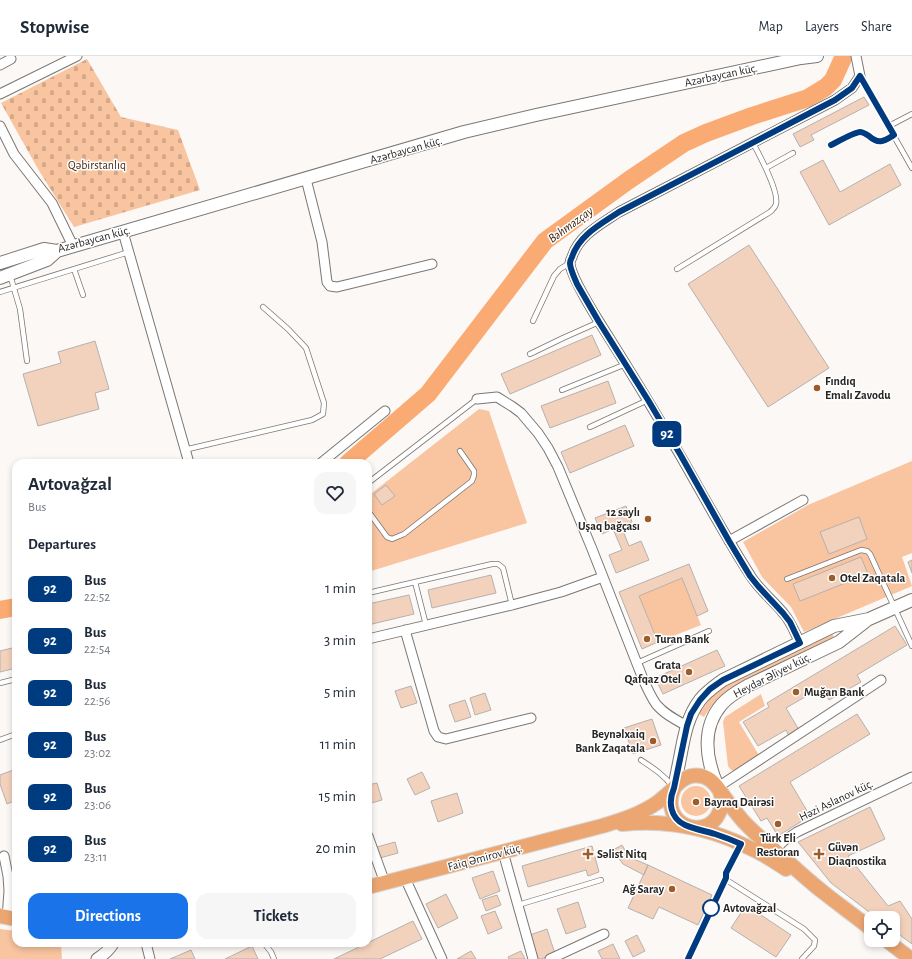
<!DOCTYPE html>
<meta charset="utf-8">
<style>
body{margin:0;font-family:"Alegreya Sans",sans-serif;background:#f6f6f7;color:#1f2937;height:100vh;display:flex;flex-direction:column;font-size:15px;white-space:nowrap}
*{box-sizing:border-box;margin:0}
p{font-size:13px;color:#747a83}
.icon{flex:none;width:22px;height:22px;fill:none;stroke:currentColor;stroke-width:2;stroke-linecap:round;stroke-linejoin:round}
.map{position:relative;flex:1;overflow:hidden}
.drawer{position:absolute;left:12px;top:403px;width:360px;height:488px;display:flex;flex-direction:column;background:#fff;border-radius:12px;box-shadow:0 2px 6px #0003}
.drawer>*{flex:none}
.badge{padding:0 8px;border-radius:6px;font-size:14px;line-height:26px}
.fabs{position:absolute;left:864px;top:855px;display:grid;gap:8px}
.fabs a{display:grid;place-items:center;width:36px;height:36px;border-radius:8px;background:#fff;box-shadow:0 2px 6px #0003;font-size:20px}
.map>.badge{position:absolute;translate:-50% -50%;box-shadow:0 0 0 2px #fff}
h2{padding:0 16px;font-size:15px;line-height:36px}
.round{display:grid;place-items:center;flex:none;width:42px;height:42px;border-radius:12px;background:#f6f6f7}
.overview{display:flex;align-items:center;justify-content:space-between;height:68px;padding:0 16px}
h1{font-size:19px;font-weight:600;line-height:30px}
.button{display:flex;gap:8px;margin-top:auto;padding:8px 16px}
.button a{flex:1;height:46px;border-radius:12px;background:#1a73e8;color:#fff;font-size:16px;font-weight:600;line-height:46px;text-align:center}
.button a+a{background:#f6f6f7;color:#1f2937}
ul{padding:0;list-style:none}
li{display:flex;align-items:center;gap:12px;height:52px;padding:0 16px}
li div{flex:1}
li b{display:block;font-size:15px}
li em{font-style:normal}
li .badge{min-width:44px;font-weight:700;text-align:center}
header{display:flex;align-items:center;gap:24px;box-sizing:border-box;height:56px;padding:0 20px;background:#fff;border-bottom:1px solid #e0e1e3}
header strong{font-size:19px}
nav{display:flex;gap:22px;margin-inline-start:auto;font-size:14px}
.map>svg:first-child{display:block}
.green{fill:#f9c4a0}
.cemetery{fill:url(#cemetery-stones)}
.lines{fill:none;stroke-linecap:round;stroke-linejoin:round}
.river{stroke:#faab74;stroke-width:18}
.building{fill:#f3d2bd;stroke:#b5b1ae}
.service-casing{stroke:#7a7774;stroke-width:6}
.minor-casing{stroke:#7a7774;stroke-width:11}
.tertiary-casing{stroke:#7a7774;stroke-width:13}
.secondary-casing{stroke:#7a7774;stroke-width:14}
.trunk-casing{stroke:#d4d4d3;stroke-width:16}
.service{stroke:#fff;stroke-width:4.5}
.minor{stroke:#fff;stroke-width:9}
.tertiary{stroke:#fff;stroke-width:11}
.secondary{stroke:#fff;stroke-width:12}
.trunk{stroke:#eca672;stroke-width:14}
.line-casing{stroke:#fff;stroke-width:9}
.line{stroke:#003b80;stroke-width:6}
.poi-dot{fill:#9e5c2a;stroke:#fff;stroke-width:1.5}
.stop-dot{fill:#fff;stroke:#003b80;stroke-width:2}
.labels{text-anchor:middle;stroke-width:3;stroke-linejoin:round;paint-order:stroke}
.street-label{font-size:12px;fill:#272625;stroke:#fff}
.park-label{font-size:12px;fill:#492912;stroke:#fff}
.poi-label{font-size:12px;font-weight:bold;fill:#272625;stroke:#fff;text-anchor:start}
.stop-label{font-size:12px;font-weight:bold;fill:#272625;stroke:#fff;text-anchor:start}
.water-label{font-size:13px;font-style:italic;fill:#44250d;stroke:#fff}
</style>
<header>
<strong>Stopwise</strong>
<nav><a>Map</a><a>Layers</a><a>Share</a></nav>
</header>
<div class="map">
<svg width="912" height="903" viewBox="0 0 912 903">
<defs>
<pattern id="cemetery-stones" width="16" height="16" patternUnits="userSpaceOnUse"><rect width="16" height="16" fill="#f9c4a0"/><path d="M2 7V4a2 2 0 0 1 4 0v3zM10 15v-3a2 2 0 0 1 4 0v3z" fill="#d5a88a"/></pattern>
</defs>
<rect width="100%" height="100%" fill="#fcf8f5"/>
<path class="green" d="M 479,353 L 489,355 L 527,467 L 368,516 L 368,440 Z
M 912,405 L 912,497 L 902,501 L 912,530 L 804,576 L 791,551 L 762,521 L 743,486 L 808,449 Z
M 682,522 L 701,569 L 658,586 L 639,540 Z
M 831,576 L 834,581 L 736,630 C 720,640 714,646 704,661 L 699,658 L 709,644 L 720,634 L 733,626 Z
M 761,638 L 765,650 L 739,666 L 760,701 L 735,715 L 731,714 L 728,710 L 723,666 L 725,661 Z
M681 745a15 15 0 1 1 30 0a15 15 0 1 1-30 0Z
M 0,873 L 16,875 L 16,887 L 61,887 L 62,903 L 0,903 Z"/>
<path class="cemetery" d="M 87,3 L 121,61 L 178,74 L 200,134 L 74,171 L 38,113 L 1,47 Z"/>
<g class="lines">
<path class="river" d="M 348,407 L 428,338 L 545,185 L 629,124 L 684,87 L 706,77 L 752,60 L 808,42 L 826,31 L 833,24 L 844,0
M 0,554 L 16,551"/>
</g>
<path class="building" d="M 864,41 L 869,49 L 811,79 L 814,84 L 800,91 L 793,78 Z
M 823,104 L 840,136 L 890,108 L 901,129 L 829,169 L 800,116 Z
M 749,189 L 829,312 L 768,351 L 688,228 Z
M 592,279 L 601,299 L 510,338 L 501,318 Z
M 95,285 L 109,333 L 95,337 L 99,353 L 38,370 L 23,318 L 61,307 L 58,296 Z
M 608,325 L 616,347 L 550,372 L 541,350 Z
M 625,369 L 634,390 L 570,417 L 561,396 Z
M 386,429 L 395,440 L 382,449 L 374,438 Z
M 626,450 L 632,466 L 621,470 L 629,490 L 641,485 L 649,504 L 616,517 L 609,499 L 622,494 L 613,473 L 602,478 L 595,462 Z
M 859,461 L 867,483 L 829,498 L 820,476 Z
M 861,501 L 868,518 L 800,545 L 793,528 Z
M 912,504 L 912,517 L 908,506 Z
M 689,508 L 708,555 L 697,560 L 682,522 L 639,540 L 658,586 L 642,593 L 619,536 Z
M 491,519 L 496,537 L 432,552 L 428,534 Z
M 409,539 L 414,558 L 368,569 L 368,548 Z
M 895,570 L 907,589 L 857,619 L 861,626 L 829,644 L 822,631 L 786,652 L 799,674 L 789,680 L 786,674 L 758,690 L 743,666 L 769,651 L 767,647 Z
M 16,591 L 16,612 L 0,616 L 0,595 Z
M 717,594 L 725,610 L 663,638 L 655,622 Z
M 411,630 L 417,647 L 401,652 L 395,635 Z
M 485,637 L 491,654 L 475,659 L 470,642 Z
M 465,644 L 471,661 L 455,666 L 449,649 Z
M 857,658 L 870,678 L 790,726 L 810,760 L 778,780 L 767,762 L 761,765 L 739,730 Z
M 652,663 L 661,689 L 633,698 L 624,672 Z
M 16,713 L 16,744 L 7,748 L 0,728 L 0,719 Z
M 422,716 L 430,732 L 415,739 L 407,723 Z
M 377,727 L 382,744 L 368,748 L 368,729 Z
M 457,737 L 463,757 L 438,766 L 431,745 Z
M 870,751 L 885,783 L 848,800 L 888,850 L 900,845 L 912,863 L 912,888 L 893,874 L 893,862 L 877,862 L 831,827 L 798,786 Z
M 395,786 L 398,797 L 380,802 L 377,791 Z
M 622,789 L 629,801 L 648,809 L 644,819 L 623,808 L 613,794 Z
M 592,790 L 599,816 L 588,820 L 586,814 L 528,831 L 522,810 Z
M 648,809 L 712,839 L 698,869 L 659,851 L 653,863 L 628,852 Z
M 493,815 L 500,835 L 480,843 L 472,822 Z
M 446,838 L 458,862 L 438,872 L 426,848 Z
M 497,839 L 501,849 L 486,855 L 482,844 Z
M 578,846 L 586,871 L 566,878 L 557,853 Z
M 746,849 L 791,879 L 776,901 L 731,872 Z
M 495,855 L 502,872 L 488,878 L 481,860 Z
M 413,865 L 422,883 L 380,903 L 334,903 Z
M 547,873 L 555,898 L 541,903 L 538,903 L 530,879 Z
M 637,879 L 645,895 L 633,901 L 625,885 Z
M 613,888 L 620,903 L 602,903 L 598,895 Z
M 252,890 L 258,903 L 225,903 Z
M 191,894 L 195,903 L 170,903 Z
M 471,895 L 476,903 L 457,903 Z
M 521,895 L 525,903 L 509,903 L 508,901 Z"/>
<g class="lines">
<defs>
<path id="service" d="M 860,20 L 912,112
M 889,70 L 912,58
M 831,89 C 837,86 855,76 860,76 C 863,76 866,78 869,80 C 879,89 884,85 894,79
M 766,112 L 793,97
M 74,213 L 83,239
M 677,213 L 770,156 C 773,153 775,152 776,148 C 779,135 760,100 753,87
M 10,219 L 20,253 L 27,305
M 0,236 L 129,196
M 533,265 L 554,220 L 560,213 L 570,207
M 530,298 L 563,282 L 599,266
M 562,334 L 626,308
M 590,371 L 648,344
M 184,394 L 312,364 L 323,358 L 324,347 L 306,292 L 288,273 L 263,251
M 368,427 L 477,343
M 368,455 L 387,481 L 392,483 L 404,478 L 472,425 L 474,419 L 474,415 L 460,395
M 787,523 L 861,494 L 867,495 L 870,498 L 912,590
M 415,526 L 426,569
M 368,537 L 492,508 L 498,508 L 503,512 L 512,549
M 637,607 L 709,575
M 0,627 L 16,623
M 0,684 L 16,678
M 641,704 C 653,712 664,719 672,730
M 726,821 L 728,825 L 804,873 L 815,884 L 814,890 L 802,903
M 518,849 L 601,824
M 264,887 L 271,896 L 274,903
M 688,903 L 726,821 L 726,817 L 741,789"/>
<path id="minor" d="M 0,9 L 11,3
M 0,38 L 77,0
M 0,70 L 14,98 L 52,147 L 73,190
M 306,123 L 322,186 L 327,226 L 330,230 L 337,231 L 432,208
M 123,176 L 189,407
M 477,343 L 497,341 L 513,351 L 521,357 L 538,377 L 548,392 L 558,411 L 592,493 L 643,623 C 647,632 651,641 656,648 C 664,658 676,664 687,670
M 321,407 L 385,355
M 729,485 L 803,444
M 405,574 L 434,675 L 438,681 L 446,683 L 531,662
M 368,583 L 512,549 L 561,536 L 603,521
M 800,587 C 795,577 791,566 784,558 C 773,544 759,534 750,519 C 725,480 703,439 680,399 C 655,356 629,313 603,272 C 595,259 570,220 570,207 C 570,205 571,203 572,201 C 579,179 601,168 619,156 L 835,44 L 852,32 L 860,20 L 856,0
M 718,731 L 881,624
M 368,780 L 385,827
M 774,794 L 785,784 L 797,776 L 912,721
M 503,796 L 533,903
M 4,800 L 8,820 L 9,835 L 7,862
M 405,822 L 442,903
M 146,887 L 150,903
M 550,903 L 604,878"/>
<path id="tertiary" d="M 97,903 C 103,899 110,894 113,887"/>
<path id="secondary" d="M 0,207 L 44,193 L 57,195 L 464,76 L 536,59 L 801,2 L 817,0
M 0,222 L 47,204 L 57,195
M 718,731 C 706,704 701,672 722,648 C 729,640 738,635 747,630 L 839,586 L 866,565
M 674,732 C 676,722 678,712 680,702 C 684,681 687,661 700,644 C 706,636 715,630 723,624 L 834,570 L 869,563 L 912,544"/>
<path id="trunk" d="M 674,732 C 658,769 706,786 719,757 C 722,750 723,743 720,736
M 622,768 C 668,763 714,773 754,794 C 765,799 775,806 786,813
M 368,831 L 602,770 C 622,764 641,758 658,746 C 663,742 669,737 674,732 C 679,726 683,722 691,720 C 711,716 718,733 728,746 C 733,753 738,759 743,765 C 756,779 771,791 786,804 C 798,815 810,826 823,836 C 838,848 855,860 871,873
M 0,860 L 16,863
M 886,884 L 911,903"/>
</defs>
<use href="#service" class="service-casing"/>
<use href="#minor" class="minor-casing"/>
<use href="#tertiary" class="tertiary-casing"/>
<use href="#secondary" class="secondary-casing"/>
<use href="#trunk" class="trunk-casing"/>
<use href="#service" class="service"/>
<use href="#minor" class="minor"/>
<use href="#tertiary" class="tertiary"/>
<use href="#secondary" class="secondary"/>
<use href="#trunk" class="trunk"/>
</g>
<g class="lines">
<defs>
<path id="line" d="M 688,903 L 726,822 L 726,817 L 741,788 C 732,784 724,781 715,778 C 705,775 694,773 685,769 C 670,762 668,746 674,732 L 687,670 L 691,658 L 700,644 L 710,633 L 723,624 L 800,587 L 790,566 L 783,557 L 758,530 L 750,520 L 729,485 L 680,398 L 648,344 L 599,266 L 577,228 C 575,223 570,213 570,207 C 570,205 571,203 572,201 C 579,179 601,168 619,156 L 835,44 L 852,32 L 860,20 L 894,79 C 884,85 879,89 869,80 C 866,78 863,76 860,76 C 855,76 837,86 831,89"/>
</defs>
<use href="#line" class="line-casing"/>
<use href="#line" class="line"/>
</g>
<g class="poi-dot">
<circle cx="817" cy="332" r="4"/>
<circle cx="648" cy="463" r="4"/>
<circle cx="832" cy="522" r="4"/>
<circle cx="647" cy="583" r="4"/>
<circle cx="689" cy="616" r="4"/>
<circle cx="796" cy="636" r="4"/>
<circle cx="653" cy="685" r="4"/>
<circle cx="696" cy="746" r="4"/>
<circle cx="778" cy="768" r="4"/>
<path d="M586 792h4v4h4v4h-4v4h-4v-4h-4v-4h4z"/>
<path d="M817 792h4v4h4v4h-4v4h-4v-4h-4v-4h4z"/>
<circle cx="672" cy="833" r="4"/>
</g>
<circle class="stop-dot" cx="711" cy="852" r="8"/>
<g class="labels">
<g class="street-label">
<text transform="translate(721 19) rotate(-12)" y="4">Azərbaycan küç.</text>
<text transform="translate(406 94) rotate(-16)" y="4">Azərbaycan küç.</text>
<text transform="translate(94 183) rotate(-15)" y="4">Azərbaycan küç.</text>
<text transform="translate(772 619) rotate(-27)" y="4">Heydər Əliyev küç.</text>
<text transform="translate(836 744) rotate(-26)" y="4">Həzi Aslanov küç.</text>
<text transform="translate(485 801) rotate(-15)" y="4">Faiq Əmirov küç.</text>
</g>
<g class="park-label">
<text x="97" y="113">Qəbirstanlıq</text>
</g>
<g class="poi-label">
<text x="825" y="329">Fındıq<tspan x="825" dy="14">Emalı Zavodu</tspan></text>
<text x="640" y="460" text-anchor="end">12 saylı<tspan x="640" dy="14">Uşaq bağçası</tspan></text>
<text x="840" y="526">Otel Zaqatala</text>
<text x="655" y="587">Turan Bank</text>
<text x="681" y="613" text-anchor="end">Grata<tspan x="681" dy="14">Qafqaz Otel</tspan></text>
<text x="804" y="640">Muğan Bank</text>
<text x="645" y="682" text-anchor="end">Beynəlxaiq<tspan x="645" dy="14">Bank Zaqatala</tspan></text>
<text x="704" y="750">Bayraq Dairəsi</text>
<text x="778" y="786" text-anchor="middle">Türk Eli<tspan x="778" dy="14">Restoran</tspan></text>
<text x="828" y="795">Güvən<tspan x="828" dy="14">Diaqnostika</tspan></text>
<text x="597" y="802">Səlist Nitq</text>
<text x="664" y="837" text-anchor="end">Ağ Saray</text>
</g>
<g class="stop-label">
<text x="723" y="856">Avtovağzal</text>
</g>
<g class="water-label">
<text transform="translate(570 168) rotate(-36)" y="5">Bəhməzçay</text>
</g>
</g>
</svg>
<div class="fabs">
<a><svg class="icon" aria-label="locate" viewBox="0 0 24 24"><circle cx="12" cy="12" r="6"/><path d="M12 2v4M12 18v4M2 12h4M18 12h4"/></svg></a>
</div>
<b class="badge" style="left:667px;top:378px;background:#003b80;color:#fff">92</b>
<section class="drawer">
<div class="overview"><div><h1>Avtovağzal</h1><p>Bus</p></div><a class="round"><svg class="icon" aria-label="heart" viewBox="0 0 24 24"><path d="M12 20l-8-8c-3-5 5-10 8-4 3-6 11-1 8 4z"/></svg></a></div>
<h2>Departures</h2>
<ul>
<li><span class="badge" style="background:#003b80;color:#fff">92</span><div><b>Bus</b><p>22:52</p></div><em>1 min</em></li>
<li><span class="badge" style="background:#003b80;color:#fff">92</span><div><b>Bus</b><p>22:54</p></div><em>3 min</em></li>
<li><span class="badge" style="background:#003b80;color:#fff">92</span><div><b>Bus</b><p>22:56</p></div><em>5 min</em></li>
<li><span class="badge" style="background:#003b80;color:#fff">92</span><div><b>Bus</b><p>23:02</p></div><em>11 min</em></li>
<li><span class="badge" style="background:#003b80;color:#fff">92</span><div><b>Bus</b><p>23:06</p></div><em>15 min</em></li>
<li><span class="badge" style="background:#003b80;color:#fff">92</span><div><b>Bus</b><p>23:11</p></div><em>20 min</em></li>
</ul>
<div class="button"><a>Directions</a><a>Tickets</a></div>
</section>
</div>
